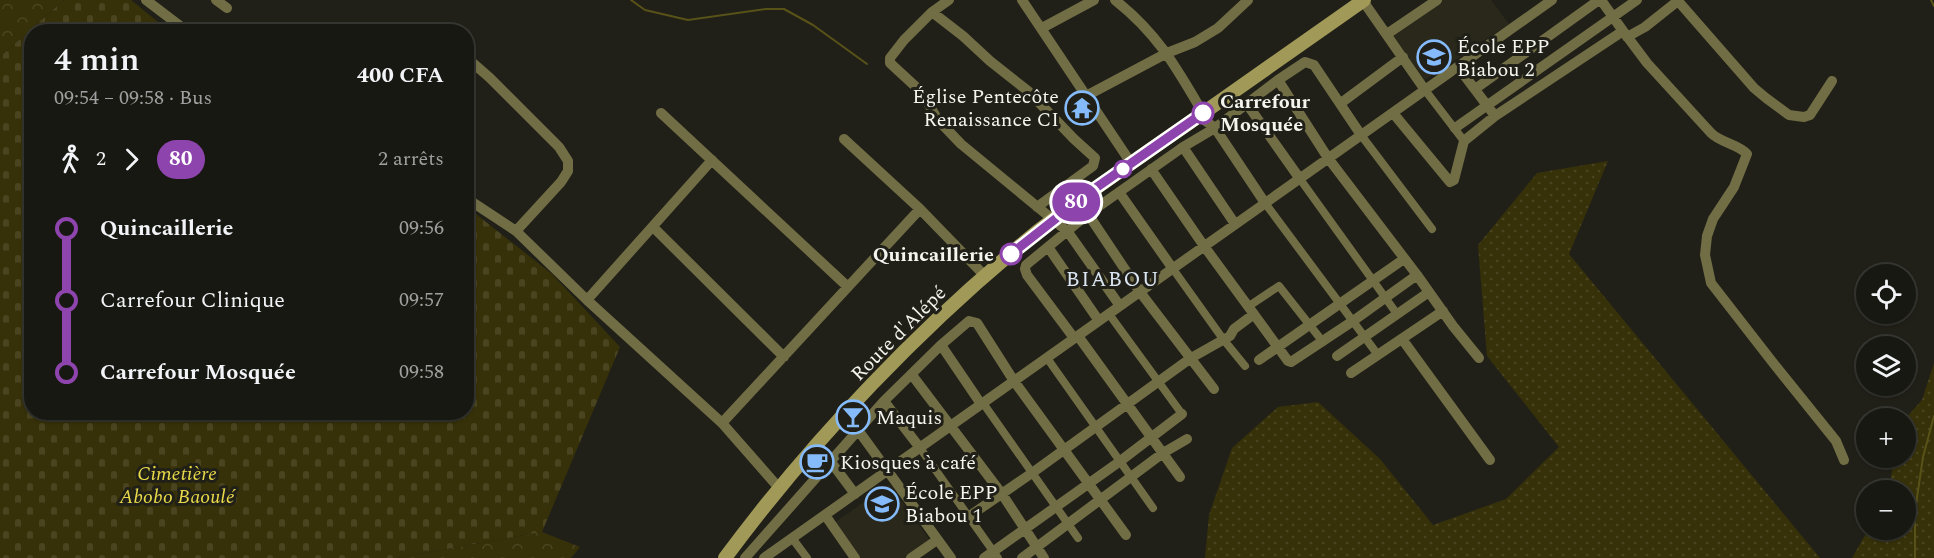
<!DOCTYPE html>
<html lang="fr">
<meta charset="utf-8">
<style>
body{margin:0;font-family:Spectral,serif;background:#252520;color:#f1f3f6;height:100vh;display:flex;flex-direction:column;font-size:22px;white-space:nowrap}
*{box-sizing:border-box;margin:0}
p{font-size:20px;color:#9fa09f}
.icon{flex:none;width:33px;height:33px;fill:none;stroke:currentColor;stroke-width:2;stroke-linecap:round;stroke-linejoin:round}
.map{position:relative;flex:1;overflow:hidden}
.sheet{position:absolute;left:24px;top:24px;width:450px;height:396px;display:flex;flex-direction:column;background:#181812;border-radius:24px;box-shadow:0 2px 4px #0004,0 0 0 2px #363732}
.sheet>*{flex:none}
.badge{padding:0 12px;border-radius:20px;font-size:21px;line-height:39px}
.controls{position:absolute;left:1856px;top:264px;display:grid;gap:12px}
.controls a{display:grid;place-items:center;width:60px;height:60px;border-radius:50%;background:#181812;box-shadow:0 2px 4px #0004,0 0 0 2px #363732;font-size:30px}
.map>.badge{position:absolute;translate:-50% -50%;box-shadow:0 0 0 3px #fff}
.legs{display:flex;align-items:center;gap:9px;height:66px;padding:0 30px;font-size:20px}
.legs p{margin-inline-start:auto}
.overview{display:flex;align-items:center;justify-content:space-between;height:102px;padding:0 30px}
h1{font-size:33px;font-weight:600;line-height:45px}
ul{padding:0 30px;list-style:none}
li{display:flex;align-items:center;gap:21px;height:72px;font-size:22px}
li i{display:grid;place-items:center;width:9px;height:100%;margin:0 8px;background:currentColor}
li i::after{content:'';width:15px;height:15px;margin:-8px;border:4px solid;border-radius:50%;background:#181812}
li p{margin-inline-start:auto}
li:first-child i{background:linear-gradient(#0000 50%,currentColor 0)}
li:last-child i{background:linear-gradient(currentColor 50%,#0000 0)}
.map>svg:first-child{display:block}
.built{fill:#29281b}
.grass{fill:url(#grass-dots)}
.forest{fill:url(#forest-crowns)}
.cemetery{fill:url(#cemetery-stones)}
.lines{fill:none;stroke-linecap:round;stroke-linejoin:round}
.stream{stroke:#595218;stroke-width:2}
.pedestrian{stroke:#716d45;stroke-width:8}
.minor{stroke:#716d45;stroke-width:10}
.secondary{stroke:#a19957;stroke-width:14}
.line-1-casing{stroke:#fff;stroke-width:14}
.line-1{stroke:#8e44ad;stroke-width:9}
.stop-1-dot{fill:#fff;stroke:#8e44ad;stroke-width:3}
.labels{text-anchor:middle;stroke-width:6;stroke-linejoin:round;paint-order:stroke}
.poi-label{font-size:20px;fill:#f5f5f0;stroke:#202018;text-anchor:start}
.stop-label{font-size:20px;font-weight:bold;fill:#f5f5f0;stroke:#202018;text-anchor:start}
.street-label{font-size:20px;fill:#f5f5f0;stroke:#202018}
.park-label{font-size:20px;font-style:italic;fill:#e9da49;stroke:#202018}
.neighbourhood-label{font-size:21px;letter-spacing:1.5px;fill:#dbe6f2;stroke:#202018}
</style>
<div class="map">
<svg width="1934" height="558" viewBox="0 0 1934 558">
<defs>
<pattern id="grass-dots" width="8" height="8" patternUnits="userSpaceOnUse" patternTransform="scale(1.5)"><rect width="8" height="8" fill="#363108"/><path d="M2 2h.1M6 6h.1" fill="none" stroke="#4a4520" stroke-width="1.8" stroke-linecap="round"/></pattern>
<pattern id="forest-crowns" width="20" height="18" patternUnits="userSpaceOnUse" patternTransform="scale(1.5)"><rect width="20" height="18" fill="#363108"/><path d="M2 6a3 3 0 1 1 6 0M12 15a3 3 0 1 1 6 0" fill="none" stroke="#4a4520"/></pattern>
<pattern id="cemetery-stones" width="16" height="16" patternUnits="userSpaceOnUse" patternTransform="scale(1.5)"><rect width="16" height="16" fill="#363108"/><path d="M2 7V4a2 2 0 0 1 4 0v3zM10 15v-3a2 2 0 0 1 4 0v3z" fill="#4a4520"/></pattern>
</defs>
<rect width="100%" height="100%" fill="#202018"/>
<path class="built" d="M 1437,0 L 1491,0 L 1509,24 L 1425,80 L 1391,33 Z
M 889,484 L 932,543 L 911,558 L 857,558 L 833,524 Z"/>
<path class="grass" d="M 1608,161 L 1569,254 L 1820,558 L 1205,558 L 1209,515 L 1232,448 L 1278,407 L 1318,402 L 1380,459 L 1433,525 L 1506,499 L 1559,447 L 1487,356 L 1478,245 L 1537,173 Z
M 1934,363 L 1934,558 L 1852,558 L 1868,530 L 1905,530 L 1905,490 L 1889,490 L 1894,458 L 1905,458 L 1905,419 L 1922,400 Z"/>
<path class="forest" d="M 0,0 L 64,0 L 0,57 Z
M 542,532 L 580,547 L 571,558 L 396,558 Z"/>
<path class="cemetery" d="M 64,0 L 131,0 L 169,31 L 32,32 L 32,412 L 466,412 L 467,207 L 552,274 L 620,347 L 542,532 L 396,558 L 0,558 L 0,57 Z"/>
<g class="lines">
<path class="stream" d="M 631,0 L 645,10 L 688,20 L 766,9 L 784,9 L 813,25 L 867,64
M 1931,0 L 1934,6
M 1915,558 L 1915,511 L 1923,457 L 1934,416"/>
<path class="pedestrian" d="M 1425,90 L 1464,141
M 1361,135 L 1432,229
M 1300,179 L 1397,314
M 1265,203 L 1378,355
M 1173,269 L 1223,339 L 1245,366
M 1249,306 L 1279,286 L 1323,342
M 1109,314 L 1182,414
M 1047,358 L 1153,508
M 983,403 L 1078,538
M 920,448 L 998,558
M 792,538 L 807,558"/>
<path class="minor" d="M 146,0 L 188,32
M 216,0 L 227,8
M 949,0 L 932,12 L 963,36 L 990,61 L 1028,91 L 1074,139 L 1095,158 L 1093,166 L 1037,207
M 1022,0 L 1131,163
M 1115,0 C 1158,34 1176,67 1203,113
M 1363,1 L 1425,90
M 1678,1 L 1754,88 L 1766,98 L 1789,115 L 1804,117 L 1810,115 L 1832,81
M 932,12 L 904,40 L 890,58 L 890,63 L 916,87 L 925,98 L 938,120 L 961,144 L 1068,232 L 1120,306
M 1042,28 L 1094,0
M 434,29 L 437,32
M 1623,31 L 1647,63 L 1711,133 C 1721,143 1738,144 1747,154 L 1734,187 L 1713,219 L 1707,236 L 1705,255 L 1711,283 L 1774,364 L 1836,441 L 1844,460
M 1387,34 L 1437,0
M 1627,37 L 1645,27 L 1679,0
M 466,57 L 490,78 L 559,147 L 568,161 L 568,171 L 561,182 L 516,231 L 587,300 L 722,423 L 779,488
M 1458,67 L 1495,116 L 1623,31 L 1601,0
M 1278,80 L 1328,158 L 1417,275 L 1453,326 L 1479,358
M 1475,89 L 1599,0
M 1086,96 L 1167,53 L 1195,42 L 1218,28 L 1248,0
M 1341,103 L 1403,57
M 1247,104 L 1300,179
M 661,113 L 848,287
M 1393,113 L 1450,182 L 1454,180 L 1464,141 L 1495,116
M 1199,116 L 1215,128 L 1265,203
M 1455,128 L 1637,0
M 844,139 L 920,209 L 985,276
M 1183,147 L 1235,224
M 1151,169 L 1204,246 L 1288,361 L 1291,362 L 1353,321 L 1417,275
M 1119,192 L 1173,269
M 466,198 L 516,231
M 1088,214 L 1140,292 L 1214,389
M 653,227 L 784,357
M 1048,247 L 1099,321
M 587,300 L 712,160
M 1078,336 L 1180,477
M 1074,338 L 1027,275 L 1025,269 L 1026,265 L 1088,214 L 1183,147 L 1215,128 L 1278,80 L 1305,62 L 1314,65 L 1361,135
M 1402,339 L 1490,460
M 941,345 L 981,404
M 1337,356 L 1429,292
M 1259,360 L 1404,259
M 1351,373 L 1443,311
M 912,375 L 1002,494 L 1044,558
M 884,401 L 920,448
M 722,423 L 920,209
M 858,430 L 951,558
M 831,462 L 855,494
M 825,515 L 855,558
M 968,517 L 1032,473 L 1191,358 L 1230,336 L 1234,329 L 1254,314
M 745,558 L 884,401 L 941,345 L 969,321 L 977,323 L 1014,381 L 1126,535
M 764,558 L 1552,0
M 911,558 L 937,540
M 984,558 L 1119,462 L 1182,414
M 1022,558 L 1163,453 L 1187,439"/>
<path class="secondary" d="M 725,558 C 813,439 923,324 1038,231 C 1087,193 1138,158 1189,123 C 1248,82 1306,41 1364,0"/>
</g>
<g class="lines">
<defs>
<path id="line-1" d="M 1011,254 L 1087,194 L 1203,113"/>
</defs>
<use href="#line-1" class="line-1-casing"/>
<use href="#line-1" class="line-1"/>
</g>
<defs>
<symbol id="school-ring" viewBox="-11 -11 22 22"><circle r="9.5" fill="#202018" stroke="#85bbfb" stroke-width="1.5"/><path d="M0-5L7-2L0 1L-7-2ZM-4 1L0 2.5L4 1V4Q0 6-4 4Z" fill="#85bbfb"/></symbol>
<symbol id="temple-ring" viewBox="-11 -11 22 22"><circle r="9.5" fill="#202018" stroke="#85bbfb" stroke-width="1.5"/><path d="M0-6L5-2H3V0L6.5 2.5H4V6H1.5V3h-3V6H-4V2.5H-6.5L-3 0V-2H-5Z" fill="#85bbfb"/></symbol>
<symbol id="bar-ring" viewBox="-11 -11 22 22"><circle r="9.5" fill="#202018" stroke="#85bbfb" stroke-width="1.5"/><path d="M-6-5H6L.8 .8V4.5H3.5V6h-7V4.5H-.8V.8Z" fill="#85bbfb"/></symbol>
<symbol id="cafe-ring" viewBox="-11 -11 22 22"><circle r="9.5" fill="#202018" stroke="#85bbfb" stroke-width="1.5"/><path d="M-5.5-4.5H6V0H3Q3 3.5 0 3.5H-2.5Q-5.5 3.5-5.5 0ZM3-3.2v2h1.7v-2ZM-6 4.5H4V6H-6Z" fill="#85bbfb"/></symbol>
</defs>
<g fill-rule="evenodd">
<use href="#school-ring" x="1415" y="38" width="38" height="38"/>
<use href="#temple-ring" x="1063" y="89" width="38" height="38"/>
<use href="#bar-ring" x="834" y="398" width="38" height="38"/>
<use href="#cafe-ring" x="798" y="443" width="38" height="38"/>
<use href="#school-ring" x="863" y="485" width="38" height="38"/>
</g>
<g class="stop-1-dot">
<circle cx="1203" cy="113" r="10"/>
<circle cx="1123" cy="169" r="8"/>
<circle cx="1011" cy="254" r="10"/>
</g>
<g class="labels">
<g class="poi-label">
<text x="1457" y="53">École EPP<tspan x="1457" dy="23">Biabou 2</tspan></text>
<text x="1059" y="103" text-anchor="end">Église Pentecôte<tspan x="1059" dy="23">Renaissance CI</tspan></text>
<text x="876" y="424">Maquis</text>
<text x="840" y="469">Kiosques à café</text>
<text x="905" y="499">École EPP<tspan x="905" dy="23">Biabou 1</tspan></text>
</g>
<g class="stop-label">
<text x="1220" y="108">Carrefour<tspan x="1220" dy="23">Mosquée</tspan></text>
<text x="994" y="261" text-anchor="end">Quincaillerie</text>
</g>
<g class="street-label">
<text transform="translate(898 333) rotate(-45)" y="7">Route d'Alépé</text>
</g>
<g class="park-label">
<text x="177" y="480">Cimetière<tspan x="177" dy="23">Abobo Baoulé</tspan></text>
</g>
<g class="neighbourhood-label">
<text x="1113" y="286">BIABOU</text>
</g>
</g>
</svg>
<div class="controls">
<a><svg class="icon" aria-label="locate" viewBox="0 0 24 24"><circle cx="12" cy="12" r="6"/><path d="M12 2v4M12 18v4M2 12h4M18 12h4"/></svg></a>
<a><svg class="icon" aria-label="layers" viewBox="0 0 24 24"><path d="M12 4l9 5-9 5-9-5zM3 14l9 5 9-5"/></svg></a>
<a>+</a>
<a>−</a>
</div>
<b class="badge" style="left:1076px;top:202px;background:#8e44ad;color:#fff">80</b>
<section class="sheet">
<div class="overview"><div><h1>4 min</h1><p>09:54 – 09:58 · Bus</p></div><b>400 CFA</b></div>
<div class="legs"><svg class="icon" aria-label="walk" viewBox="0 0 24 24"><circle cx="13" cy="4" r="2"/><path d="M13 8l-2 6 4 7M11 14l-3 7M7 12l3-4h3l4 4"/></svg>2<svg class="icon" aria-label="forward" viewBox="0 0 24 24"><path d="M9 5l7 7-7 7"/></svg><b class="badge" style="background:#8e44ad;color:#fff">80</b><p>2 arrêts</p></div>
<ul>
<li><i style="color:#8e44ad"></i><b>Quincaillerie</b><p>09:56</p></li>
<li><i style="color:#8e44ad"></i><span>Carrefour Clinique</span><p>09:57</p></li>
<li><i style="color:#8e44ad"></i><b>Carrefour Mosquée</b><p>09:58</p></li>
</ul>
</section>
</div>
